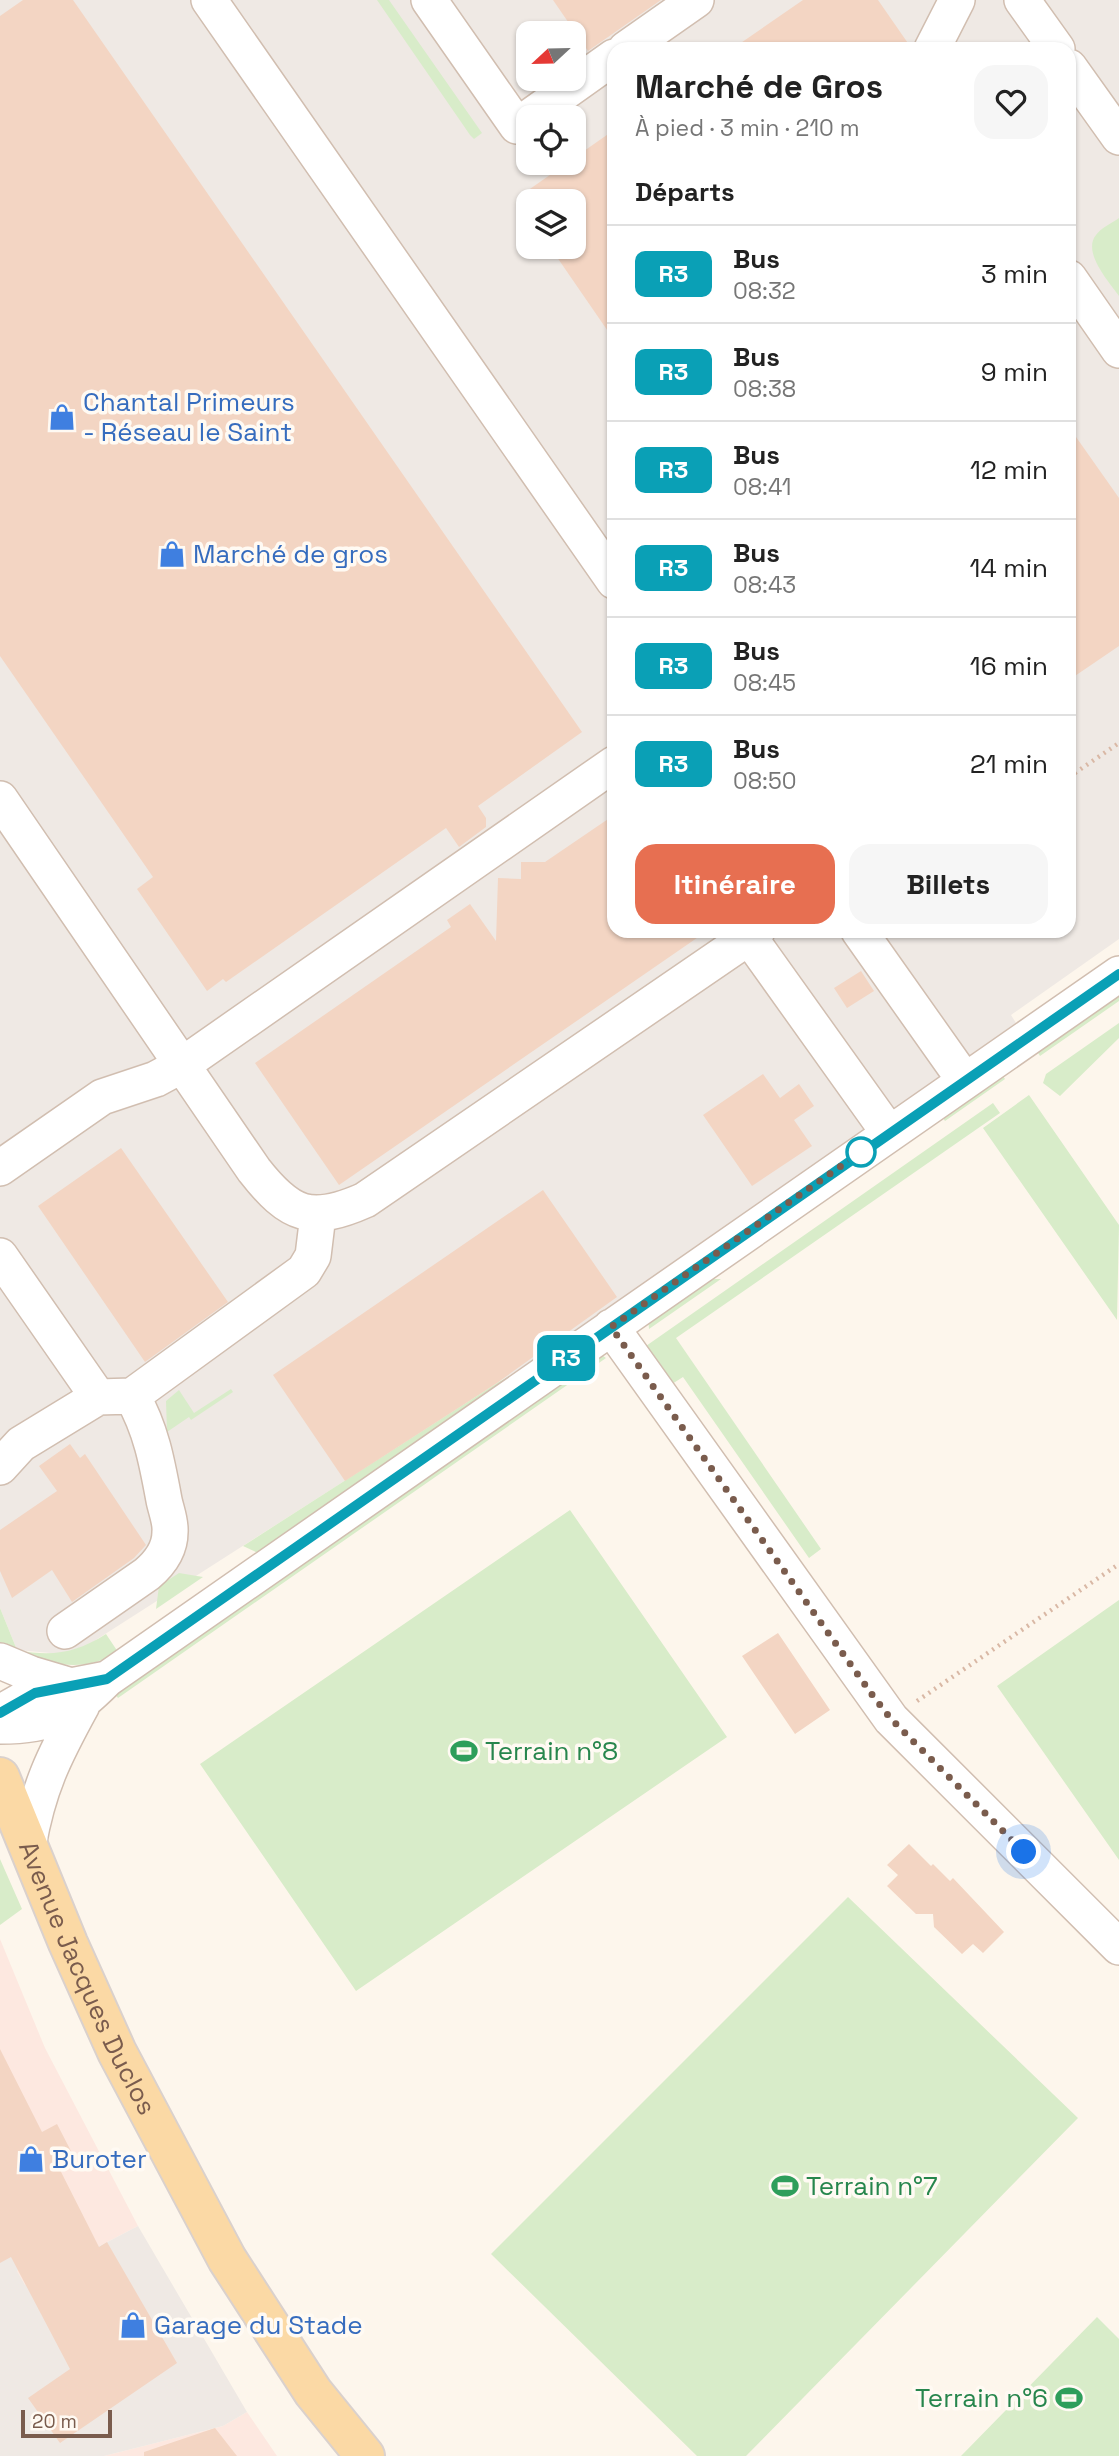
<!DOCTYPE html>
<html lang="fr">
<meta charset="utf-8">
<style>
body{margin:0;font-family:"Space Grotesk",sans-serif;background:#f6f6f6;color:#222;height:100vh;display:flex;flex-direction:column;font-size:26px;white-space:nowrap}
*{box-sizing:border-box;margin:0}
p{font-size:23px;color:#767676}
.icon{flex:none;width:38px;height:38px;fill:none;stroke:currentColor;stroke-width:2;stroke-linecap:round;stroke-linejoin:round}
.map{position:relative;flex:1;overflow:hidden}
.details{position:absolute;left:607px;top:42px;width:469px;height:896px;display:flex;flex-direction:column;background:#fff;border-radius:21px;box-shadow:0 2px 5px #0004}
.details>*{flex:none}
.badge{padding:0 14px;border-radius:10px;font-size:24px;line-height:46px}
.needle{width:46px;rotate:248deg}
.tools{position:absolute;left:516px;top:21px;display:grid;gap:14px}
.tools a{display:grid;place-items:center;width:70px;height:70px;border-radius:14px;background:#fff;box-shadow:0 2px 5px #0004;font-size:35px}
.scale{position:absolute;left:21px;bottom:18px;width:91px;box-sizing:border-box;padding-left:7px;border:4px solid #7a5c4d;border-top:0;font-size:19px;line-height:24px;white-space:nowrap;color:#7a5c4d;-webkit-text-stroke:5px #fffaf3;paint-order:stroke}
.you{position:absolute;width:35px;height:35px;margin:-18px;border:5px solid #fff;border-radius:50%;background:#1a73e8;box-shadow:0 0 0 10px #1a73e833}
.map>.badge{position:absolute;translate:-50% -50%;box-shadow:0 0 0 4px #fff}
h2{padding:0 28px;font-size:26px;line-height:63px}
.round{display:grid;place-items:center;flex:none;width:74px;height:74px;border-radius:21px;background:#f6f6f6}
.headline{display:flex;align-items:center;justify-content:space-between;height:119px;padding:0 28px}
h1{font-size:33px;font-weight:700;line-height:52px}
.button{display:flex;gap:14px;margin-top:auto;padding:14px 28px}
.button a{flex:1;height:80px;border-radius:21px;background:#e76f51;color:#fff;font-size:28px;font-weight:700;line-height:80px;text-align:center}
.button a+a{background:#f6f6f6;color:#222}
ul{padding:0;list-style:none}
li{display:flex;align-items:center;gap:21px;height:98px;padding:0 28px;border-top:2px solid #e0e0e0}
li div{flex:1}
li b{display:block;font-size:26px}
li em{font-style:normal}
li .badge{min-width:77px;font-weight:700;text-align:center}
.map>svg:first-child{display:block}
.commercial{fill:#fde8e0}
.industrial{fill:#efe9e4;fill-rule:evenodd}
.green{fill:#d8ecc9}
.building{fill:#f3d5c3}
.lines{fill:none;stroke-linecap:round;stroke-linejoin:round}
.minor-casing{stroke:#d1beb0;stroke-width:38}
.major-casing{stroke:#dad1cd;stroke-width:42}
.path{stroke:#d9b8a5;stroke-width:4.5;stroke-dasharray:2 5;stroke-linecap:butt}
.minor{stroke:#fff;stroke-width:35}
.major{stroke:#fbd9a5;stroke-width:38}
.line-casing{stroke:#fff;stroke-width:16}
.line{stroke:#0aa0b6;stroke-width:10}
.walk{stroke:#7a5c4d;stroke-width:7;stroke-dasharray:0 12.6}
.stop-dot{fill:#fff;stroke:#0aa0b6;stroke-width:3.5}
.labels{text-anchor:middle;stroke-width:7;stroke-linejoin:round;paint-order:stroke}
.shop-label{font-size:26px;fill:#366cbe;stroke:#fffaf3;text-anchor:start}
.leisure-label{font-size:26px;fill:#27864d;stroke:#fffaf3;text-anchor:start}
.street-label{font-size:26px;fill:#7a5c4d;stroke:#fffaf3}
</style>
<div class="map">
<svg width="1119" height="2456" viewBox="0 0 1119 2456">
<rect width="100%" height="100%" fill="#fdf6ec"/>
<path class="commercial" d="M 0,1939 L 45,2048 L 138,2226 L 25,2285 L 17,2271 L 26,2266 L 0,2226 Z
M 247,2412 L 277,2456 L 104,2456 L 223,2426 Z"/>
<path class="industrial" d="M 0,0 L 1119,0 L 1119,939 L 1011,1015 L 1016,1023 L 571,1336 L 88,1645 L 62,1654 L 17,1650 L 0,1608 ZM 528,33 L 574,33 L 574,79 L 528,79 ZM 614,49 L 1069,49 L 1069,931 L 614,931 ZM 528,117 L 574,117 L 574,163 L 528,163 ZM 528,201 L 574,201 L 574,247 L 528,247 Z
M 0,2226 L 26,2266 L 17,2271 L 25,2285 L 138,2226 L 247,2412 L 223,2426 L 104,2456 L 0,2456 Z"/>
<path class="green" d="M 377,0 L 389,0 L 482,133 L 474,139 L 470,135 Z
M 1119,218 L 1119,296 C 1109,282 1082,252 1096,235 C 1101,228 1112,223 1119,218 Z
M 1119,990 L 1119,1001 L 1040,1056 L 1035,1048 Z
M 1119,1023 L 1119,1038 L 1060,1096 L 1043,1083 L 1046,1074 Z
M 1000,1072 L 1005,1079 L 945,1121 L 940,1114 Z
M 1029,1095 L 1119,1225 L 1117,1320 L 983,1128 Z
M 993,1103 L 1000,1113 L 676,1338 L 821,1549 L 809,1558 L 683,1377 L 672,1384 L 646,1346 Z
M 703,1279 L 721,1279 L 649,1329 L 648,1317 Z
M 599,1353 L 606,1358 L 118,1698 L 113,1692 Z
M 513,1374 L 258,1553 L 243,1546 L 497,1383 Z
M 231,1389 L 233,1392 L 191,1420 L 189,1417 L 167,1432 L 166,1401 L 179,1390 L 194,1413 Z
M 570,1510 L 727,1737 L 356,1991 L 200,1764 Z
M 179,1573 L 203,1577 L 156,1609 L 159,1586 Z
M 1119,1600 L 1119,1860 L 997,1686 Z
M 0,1608 L 17,1650 C 52,1657 76,1653 106,1634 L 118,1652 C 82,1676 35,1663 0,1642 Z
M 0,1859 L 22,1909 L 0,1925 Z
M 848,1897 L 1078,2118 L 746,2456 L 697,2456 L 491,2254 Z
M 1097,2317 L 1119,2339 L 1119,2456 L 961,2456 Z"/>
<path class="building" d="M 23,0 L 73,0 L 582,732 L 478,806 L 486,818 L 486,827 L 459,847 L 446,828 L 226,982 L 223,979 L 207,991 L 137,889 L 153,877 L 0,656 L 0,16 Z
M 553,0 L 661,0 L 588,51 Z
M 803,0 L 878,0 L 912,49 L 732,49 Z
M 614,130 L 614,340 L 550,247 L 574,247 L 574,201 L 528,201 L 528,215 L 517,198 L 567,163 L 574,163 L 574,158 Z
M 1069,427 L 1119,498 L 1119,646 L 1069,680 Z
M 614,815 L 614,931 L 707,931 L 339,1185 L 255,1063 L 451,927 L 447,920 L 470,904 L 496,941 L 498,878 L 521,879 L 521,862 L 545,862 Z
M 861,971 L 874,991 L 847,1008 L 834,988 Z
M 763,1074 L 780,1098 L 799,1084 L 814,1106 L 794,1120 L 812,1146 L 752,1186 L 703,1115 Z
M 121,1148 L 228,1302 L 145,1362 L 38,1206 Z
M 543,1190 L 617,1297 L 497,1383 L 345,1481 L 273,1375 Z
M 70,1444 L 80,1458 L 85,1454 L 146,1545 L 134,1558 L 72,1602 L 52,1570 L 12,1598 L 0,1571 L 0,1530 L 57,1491 L 39,1466 Z
M 778,1633 L 830,1710 L 795,1734 L 742,1656 Z
M 909,1844 L 931,1866 L 933,1864 L 950,1881 L 953,1878 L 1004,1932 L 983,1953 L 973,1944 L 962,1954 L 934,1927 L 933,1914 L 916,1914 L 887,1886 L 898,1875 L 887,1865 Z
M 0,2049 L 42,2132 L 57,2124 L 72,2153 L 56,2162 L 99,2247 L 107,2242 L 177,2363 L 60,2443 L 28,2398 L 70,2369 L 11,2257 L 0,2263 Z
M 215,2428 L 237,2456 L 144,2456 L 144,2452 Z"/>
<g class="lines">
<defs>
<path id="minor" d="M 209,0 L 614,581
M 429,0 L 517,126 L 614,57
M 1022,0 L 1057,49
M 626,49 L 696,0
M 932,49 L 957,0
M 1069,67 L 1119,137
M 1069,278 L 1119,350
M 0,799 L 254,1170 C 290,1216 311,1224 365,1200 L 749,937
M 757,931 L 749,937 L 889,1133
M 859,931 L 965,1081
M 0,1168 L 102,1097 L 156,1079 L 182,1065 L 614,764
M 0,1256 L 98,1397 L 132,1396 L 304,1271 L 313,1256 L 318,1215
M 611,1327 L 891,1719 L 1119,1947
M 0,1467 L 21,1444 L 98,1397
M 65,1631 L 147,1574 C 160,1563 170,1549 170,1532 C 171,1522 166,1510 164,1500 C 157,1462 151,1429 132,1396
M 0,1661 L 31,1674 L 68,1685
M 0,1713 L 35,1693 L 107,1679
M 0,1726 C 52,1726 71,1715 107,1679 L 1119,974
M 28,1846 C 38,1788 54,1756 82,1705"/>
<g id="major">
<path id="s1" d="M 0,1777 L 68,1943 L 117,2052 L 227,2259 L 313,2392 L 365,2456"/>
</g>
</defs>
<use href="#minor" class="minor-casing"/>
<use href="#major" class="major-casing"/>
<path class="path" d="M 1069,777 L 1119,743
M 917,1701 L 1119,1564"/>
<use href="#minor" class="minor"/>
<use href="#major" class="major"/>
</g>
<g class="lines">
<defs>
<path id="line" d="M 0,1713 L 35,1693 L 107,1679 L 1119,974"/>
</defs>
<use href="#line" class="line-casing"/>
<use href="#line" class="line"/>
<path class="walk" d="M 861,1152 L 611,1327 L 873,1696 L 891,1719 L 1024,1852"/>
</g>
<defs>
<symbol id="shop-bare" viewBox="-9 -9 18 18"><path d="M-5-2.5h2.3a2.7 3.5 0 0 1 5.4 0H5L5.5 6h-11ZM-1.5-2.5h3a1.5 2.3 0 0 0-3 0Z" fill="#3f7fe0" stroke="#fffaf3" stroke-width="2.5" paint-order="stroke"/></symbol>
<symbol id="stadium-bare" viewBox="-9 -9 18 18"><path d="M0-5a6.5 5 0 1 0 0 10a6.5 5 0 1 0 0-10ZM-3.5-1.8h7v3.6h-7Z" fill="#2e9e5b" stroke="#fffaf3" stroke-width="2.5" paint-order="stroke"/></symbol>
</defs>
<g fill-rule="evenodd">
<use href="#shop-bare" x="43" y="398" width="38" height="38"/>
<use href="#shop-bare" x="153" y="535" width="38" height="38"/>
<use href="#stadium-bare" x="445" y="1732" width="38" height="38"/>
<use href="#shop-bare" x="12" y="2140" width="38" height="38"/>
<use href="#stadium-bare" x="766" y="2167" width="38" height="38"/>
<use href="#shop-bare" x="114" y="2306" width="38" height="38"/>
<use href="#stadium-bare" x="1050" y="2379" width="38" height="38"/>
</g>
<circle class="stop-dot" cx="861" cy="1152" r="14"/>
<g class="labels">
<g class="shop-label">
<text x="83" y="411">Chantal Primeurs<tspan x="83" dy="30">- Réseau le Saint</tspan></text>
<text x="193" y="563">Marché de gros</text>
<text x="52" y="2168">Buroter</text>
<text x="154" y="2334">Garage du Stade</text>
</g>
<g class="leisure-label">
<text x="485" y="1760">Terrain n°8</text>
<text x="806" y="2195">Terrain n°7</text>
<text x="1048" y="2407" text-anchor="end">Terrain n°6</text>
</g>
<g class="street-label">
<text dy="9" stroke="none"><textPath href="#s1" startOffset="219">Avenue Jacques Duclos</textPath></text>
</g>
</g>
</svg>
<div class="tools">
<a><svg class="needle" viewBox="-14 -14 28 28"><path d="M0-13l5 13h-10z" fill="#e53935"/><path d="M0 13l5-13h-10z" fill="#767676"/></svg></a>
<a><svg class="icon" aria-label="locate" viewBox="0 0 24 24"><circle cx="12" cy="12" r="6"/><path d="M12 2v4M12 18v4M2 12h4M18 12h4"/></svg></a>
<a><svg class="icon" aria-label="layers" viewBox="0 0 24 24"><path d="M12 4l9 5-9 5-9-5zM3 14l9 5 9-5"/></svg></a>
</div>
<div class="scale">20 m</div>
<div class="you" style="left:1024px;top:1852px"></div>
<b class="badge" style="left:566px;top:1358px;background:#0aa0b6;color:#fff">R3</b>
<section class="details">
<div class="headline"><div><h1>Marché de Gros</h1><p>À pied · 3 min · 210 m</p></div><a class="round"><svg class="icon" aria-label="heart" viewBox="0 0 24 24"><path d="M12 20l-8-8c-3-5 5-10 8-4 3-6 11-1 8 4z"/></svg></a></div>
<h2>Départs</h2>
<ul>
<li><span class="badge" style="background:#0aa0b6;color:#fff">R3</span><div><b>Bus</b><p>08:32</p></div><em>3 min</em></li>
<li><span class="badge" style="background:#0aa0b6;color:#fff">R3</span><div><b>Bus</b><p>08:38</p></div><em>9 min</em></li>
<li><span class="badge" style="background:#0aa0b6;color:#fff">R3</span><div><b>Bus</b><p>08:41</p></div><em>12 min</em></li>
<li><span class="badge" style="background:#0aa0b6;color:#fff">R3</span><div><b>Bus</b><p>08:43</p></div><em>14 min</em></li>
<li><span class="badge" style="background:#0aa0b6;color:#fff">R3</span><div><b>Bus</b><p>08:45</p></div><em>16 min</em></li>
<li><span class="badge" style="background:#0aa0b6;color:#fff">R3</span><div><b>Bus</b><p>08:50</p></div><em>21 min</em></li>
</ul>
<div class="button"><a>Itinéraire</a><a>Billets</a></div>
</section>
</div>
